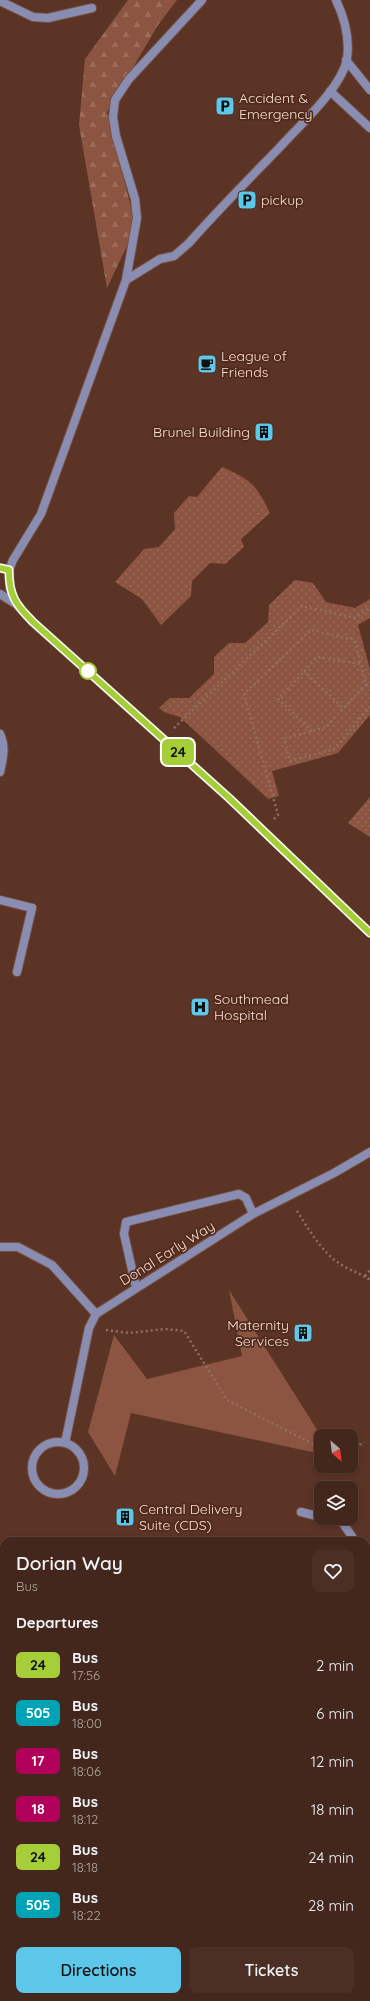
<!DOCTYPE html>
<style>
body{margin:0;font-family:Quicksand,sans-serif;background:#4b2f25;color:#f1f3f6;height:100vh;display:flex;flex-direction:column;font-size:15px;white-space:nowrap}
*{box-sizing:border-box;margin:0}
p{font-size:13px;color:#afa5a3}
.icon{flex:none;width:22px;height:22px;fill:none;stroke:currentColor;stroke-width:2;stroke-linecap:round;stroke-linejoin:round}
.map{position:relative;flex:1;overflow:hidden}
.details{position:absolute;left:0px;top:1537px;width:370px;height:464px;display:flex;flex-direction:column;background:#44271c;border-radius:12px 12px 0 0;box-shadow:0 2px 6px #0003,0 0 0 1px #5c443b}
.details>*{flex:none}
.badge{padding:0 8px;border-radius:6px;font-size:14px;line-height:26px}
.needle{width:26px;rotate:152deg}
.fabs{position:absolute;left:314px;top:1429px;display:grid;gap:8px}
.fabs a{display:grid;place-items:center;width:44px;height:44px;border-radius:8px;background:#44271c;box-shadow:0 2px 6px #0003,0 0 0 1px #5c443b;font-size:20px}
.map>.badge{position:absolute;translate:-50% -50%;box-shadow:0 0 0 2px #fff}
h2{padding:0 16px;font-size:15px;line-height:36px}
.round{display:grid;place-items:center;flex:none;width:42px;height:42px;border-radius:8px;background:#4b2f25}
.head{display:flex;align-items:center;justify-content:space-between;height:68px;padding:0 16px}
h1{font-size:19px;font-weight:600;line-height:30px}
.primary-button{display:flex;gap:8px;margin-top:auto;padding:8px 16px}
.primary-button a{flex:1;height:46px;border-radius:8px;background:#5cc7e8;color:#111;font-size:16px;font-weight:600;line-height:46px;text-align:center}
.primary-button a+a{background:#4b2f25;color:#f1f3f6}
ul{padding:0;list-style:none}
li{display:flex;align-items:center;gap:12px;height:48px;padding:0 16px}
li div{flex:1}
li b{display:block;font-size:15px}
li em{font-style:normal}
li .badge{min-width:44px;font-weight:700;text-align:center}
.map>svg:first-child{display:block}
.green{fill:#8c5541}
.forest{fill:url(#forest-firs)}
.garden{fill:url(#garden-dots)}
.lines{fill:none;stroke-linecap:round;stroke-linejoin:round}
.service-casing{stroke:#775346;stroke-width:10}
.minor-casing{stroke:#775346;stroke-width:10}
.path{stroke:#916f62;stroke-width:2.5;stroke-dasharray:2 3;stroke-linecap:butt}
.service{stroke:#8a8db2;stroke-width:8}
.minor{stroke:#8a8db2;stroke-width:8}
.line-casing{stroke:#fff;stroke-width:9}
.line{stroke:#a6ce39;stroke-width:6}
.stop-dot{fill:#fff;stroke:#a6ce39;stroke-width:2}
.labels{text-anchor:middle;stroke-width:3.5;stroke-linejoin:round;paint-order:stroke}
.poi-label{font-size:14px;fill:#f9dfd6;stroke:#502a1b;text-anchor:start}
.street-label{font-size:14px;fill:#f9dfd6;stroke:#502a1b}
</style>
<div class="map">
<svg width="370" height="2001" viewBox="0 0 370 2001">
<defs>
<pattern id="forest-firs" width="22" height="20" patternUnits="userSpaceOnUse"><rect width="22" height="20" fill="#8c5541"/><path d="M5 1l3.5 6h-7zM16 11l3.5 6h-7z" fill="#9d6d5c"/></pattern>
<pattern id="garden-dots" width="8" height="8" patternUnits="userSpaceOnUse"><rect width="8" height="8" fill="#8c5541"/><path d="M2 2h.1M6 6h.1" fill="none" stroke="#9d6d5c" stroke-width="1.8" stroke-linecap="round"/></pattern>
</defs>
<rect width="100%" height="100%" fill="#5b3426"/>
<path class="green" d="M 229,1290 L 321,1436 L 321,1454 L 131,1413 L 115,1476 L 88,1432 L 114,1335 L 147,1379 L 242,1356 Z
M 366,1560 L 370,1566 L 370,1646 L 366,1645 Z"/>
<path class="forest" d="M 128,0 L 177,0 L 158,25 L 107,112 L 136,227 L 107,288 L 79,125 L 85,59 Z"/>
<path class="garden" d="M 222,467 C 251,480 256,484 270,513 L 241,539 L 244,547 L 225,564 L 210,563 L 192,581 L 191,596 L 161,625 L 142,599 L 115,582 L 144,549 L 159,547 L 175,529 L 174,513 L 189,496 L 197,497 Z
M 295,580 L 313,583 L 326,602 L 355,608 L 370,599 L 370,618 L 358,625 L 370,669 L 370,715 L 338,753 L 272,771 L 279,796 L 268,799 L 180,717 L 164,712 L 159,708 L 170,698 L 189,698 L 214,674 L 214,657 L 229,643 L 245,643 L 268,622 L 269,605 Z
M 370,797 L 370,837 L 348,823 Z"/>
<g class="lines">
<defs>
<path id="service" d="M 346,60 L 370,90
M 330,91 L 370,128
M 126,280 L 160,259 L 174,256 L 189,243 C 218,210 250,178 281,146 C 300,125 342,87 347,59 C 350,38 345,19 336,0
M 0,568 L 9,570
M 0,594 L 16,604 L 33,622 L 229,798 L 370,933
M 16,604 L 10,589 L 9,570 L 13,560 L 41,514 L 126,280 L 137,218 L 135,199 L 116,136 L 113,117 L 115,100 L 129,79 L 202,0
M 17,972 L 32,908
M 0,1247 L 18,1247 L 52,1265 L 96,1314
M 136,1287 L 124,1234 L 126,1222 L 239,1194 L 246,1198 L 253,1214
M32 1468a26 26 0 1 1 52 0a26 26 0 1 1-52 0Z
M 65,1443 L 89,1328 L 96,1314 L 253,1214 L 334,1173 L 370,1152
M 301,1512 L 321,1517
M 327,1518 L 342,1522 L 355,1541
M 366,1558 L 370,1565"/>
<path id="minor" d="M 0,1 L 33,17 L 48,18 L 92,8
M 0,734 C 6,747 3,758 0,772
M 0,900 L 32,908
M 0,1859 L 4,1864
M 100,1997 L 103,2001"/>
</defs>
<use href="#service" class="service-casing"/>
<use href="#minor" class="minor-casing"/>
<path class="path" d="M 304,671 L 343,708
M 366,684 L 326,727 L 284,739 L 290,761 L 334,749 L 370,707
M 174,728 L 302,606 L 355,618 L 370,608
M 312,731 L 278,699 L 318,657 L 361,664
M 274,819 L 278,815 L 244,694 L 311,630 L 355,640 L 366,684 L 370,688
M 297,1211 C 310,1231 323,1255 345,1267 C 354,1272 362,1274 370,1280
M 365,1276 L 370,1270
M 106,1330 L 129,1333 L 165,1329 L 184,1331 L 227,1400 L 321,1448
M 351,1450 L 364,1442
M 0,1569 L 4,1574
M 303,1997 L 305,2001"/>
<use href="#service" class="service"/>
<use href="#minor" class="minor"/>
</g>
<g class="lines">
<defs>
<path id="line" d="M 0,568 L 9,570 C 9,595 15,604 33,622 L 229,798 L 370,933"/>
</defs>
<use href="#line" class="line-casing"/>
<use href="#line" class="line"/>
</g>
<defs>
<symbol id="parking-square" viewBox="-11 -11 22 22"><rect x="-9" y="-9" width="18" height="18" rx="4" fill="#5cc7e8" stroke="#502a1b"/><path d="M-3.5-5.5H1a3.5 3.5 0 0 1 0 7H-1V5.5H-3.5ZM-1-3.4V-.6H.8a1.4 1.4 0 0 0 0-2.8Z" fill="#111"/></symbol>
<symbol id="cafe-square" viewBox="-11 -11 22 22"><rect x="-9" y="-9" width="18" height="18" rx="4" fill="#5cc7e8" stroke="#502a1b"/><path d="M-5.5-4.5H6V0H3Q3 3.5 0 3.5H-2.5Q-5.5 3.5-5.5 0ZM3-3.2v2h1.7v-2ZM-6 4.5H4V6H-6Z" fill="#111"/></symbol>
<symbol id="building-square" viewBox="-11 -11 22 22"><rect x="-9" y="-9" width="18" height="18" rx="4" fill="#5cc7e8" stroke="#502a1b"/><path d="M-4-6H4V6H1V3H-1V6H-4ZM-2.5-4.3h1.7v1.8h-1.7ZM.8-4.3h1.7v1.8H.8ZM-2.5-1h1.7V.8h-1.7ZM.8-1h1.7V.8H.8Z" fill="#111"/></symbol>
<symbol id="hospital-square" viewBox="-11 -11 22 22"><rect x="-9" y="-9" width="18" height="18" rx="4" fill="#5cc7e8" stroke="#502a1b"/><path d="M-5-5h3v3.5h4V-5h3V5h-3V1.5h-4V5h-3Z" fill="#111"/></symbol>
</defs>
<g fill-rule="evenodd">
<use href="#parking-square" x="214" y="95" width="22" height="22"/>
<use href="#parking-square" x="236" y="189" width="22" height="22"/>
<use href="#cafe-square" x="196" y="353" width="22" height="22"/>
<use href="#building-square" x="253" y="421" width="22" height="22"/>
<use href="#hospital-square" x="189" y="996" width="22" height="22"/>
<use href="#building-square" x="292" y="1322" width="22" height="22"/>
<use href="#building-square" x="114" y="1506" width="22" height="22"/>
</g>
<circle class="stop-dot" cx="88" cy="671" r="8"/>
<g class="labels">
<g class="poi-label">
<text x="239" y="103">Accident &amp;<tspan x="239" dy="16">Emergency</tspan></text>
<text x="261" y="205">pickup</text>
<text x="221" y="361">League of<tspan x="221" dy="16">Friends</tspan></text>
<text x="250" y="437" text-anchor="end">Brunel Building</text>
<text x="214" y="1004">Southmead<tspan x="214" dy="16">Hospital</tspan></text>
<text x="289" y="1330" text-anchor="end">Maternity<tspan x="289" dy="16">Services</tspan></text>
<text x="139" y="1514">Central Delivery<tspan x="139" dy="16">Suite (CDS)</tspan></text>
</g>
<g class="street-label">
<text transform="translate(167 1253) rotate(-32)" y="5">Donal Early Way</text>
</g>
</g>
</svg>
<div class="fabs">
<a><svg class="needle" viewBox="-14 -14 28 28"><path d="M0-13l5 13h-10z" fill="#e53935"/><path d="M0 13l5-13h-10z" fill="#afa5a3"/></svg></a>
<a><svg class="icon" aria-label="layers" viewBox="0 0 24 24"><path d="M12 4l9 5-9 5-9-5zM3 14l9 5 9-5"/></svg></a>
</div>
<b class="badge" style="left:178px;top:752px;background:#a6ce39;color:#111">24</b>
<section class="details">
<div class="head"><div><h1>Dorian Way</h1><p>Bus</p></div><a class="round"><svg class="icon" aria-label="heart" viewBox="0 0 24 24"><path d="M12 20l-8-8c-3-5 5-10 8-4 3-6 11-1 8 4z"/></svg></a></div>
<h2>Departures</h2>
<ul>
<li><span class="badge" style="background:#a6ce39;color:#111">24</span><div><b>Bus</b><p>17:56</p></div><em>2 min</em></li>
<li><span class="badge" style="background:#00a3b4;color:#fff">505</span><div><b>Bus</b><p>18:00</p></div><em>6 min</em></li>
<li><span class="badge" style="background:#b10059;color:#fff">17</span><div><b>Bus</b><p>18:06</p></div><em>12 min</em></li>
<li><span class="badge" style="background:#b10059;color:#fff">18</span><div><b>Bus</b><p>18:12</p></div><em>18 min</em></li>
<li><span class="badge" style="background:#a6ce39;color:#111">24</span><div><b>Bus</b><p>18:18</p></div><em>24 min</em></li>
<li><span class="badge" style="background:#00a3b4;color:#fff">505</span><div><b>Bus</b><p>18:22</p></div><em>28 min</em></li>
</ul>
<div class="primary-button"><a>Directions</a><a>Tickets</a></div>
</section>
</div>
